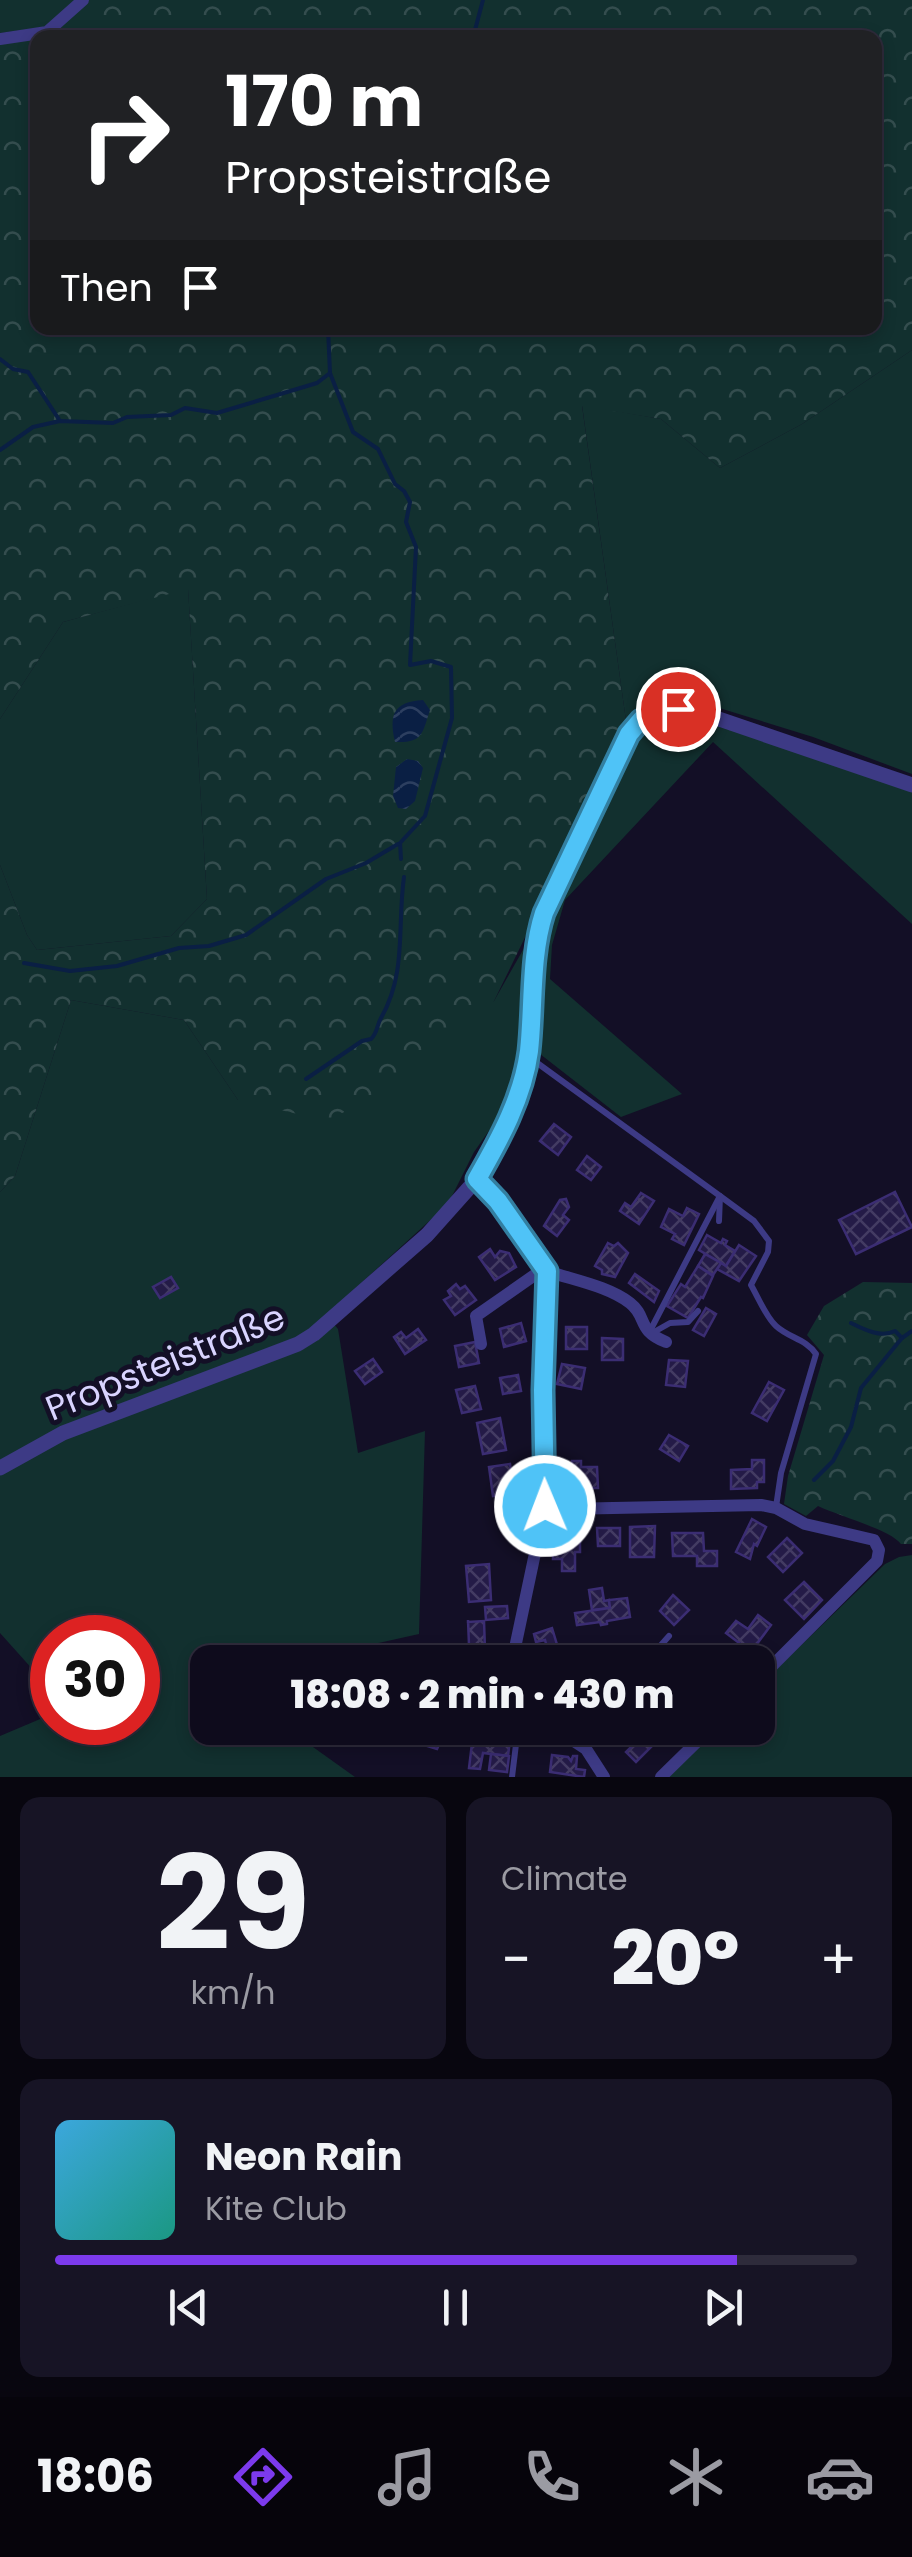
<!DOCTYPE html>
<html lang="en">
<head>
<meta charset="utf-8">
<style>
	:root { --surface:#0e0b1c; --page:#171425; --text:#f1f3f6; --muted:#9b9ba3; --line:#2e2b3b; --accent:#7c3aed }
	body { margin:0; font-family:Poppins,sans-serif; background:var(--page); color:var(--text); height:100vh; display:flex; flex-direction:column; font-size:38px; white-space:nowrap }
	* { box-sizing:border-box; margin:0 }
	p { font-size:32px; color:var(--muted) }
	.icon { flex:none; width:55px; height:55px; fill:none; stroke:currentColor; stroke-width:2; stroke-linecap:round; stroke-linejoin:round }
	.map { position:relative; height:1777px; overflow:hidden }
	.details { display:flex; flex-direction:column; gap:20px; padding:20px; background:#08060f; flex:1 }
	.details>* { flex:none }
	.hud { position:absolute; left:30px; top:30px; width:852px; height:305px; border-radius:20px; box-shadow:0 5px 15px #0003,0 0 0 2px var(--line); background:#202124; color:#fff; overflow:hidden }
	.speed { position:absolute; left:30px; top:1615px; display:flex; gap:20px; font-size:50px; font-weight:700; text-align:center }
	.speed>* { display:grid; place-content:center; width:130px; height:130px; border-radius:50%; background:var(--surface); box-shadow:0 5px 15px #0003,0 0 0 2px var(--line); line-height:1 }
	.speed .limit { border:15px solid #d22; background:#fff; color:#111 }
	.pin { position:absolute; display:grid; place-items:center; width:85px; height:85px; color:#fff; margin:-42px; border:5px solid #fff; border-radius:50%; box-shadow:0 2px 10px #0007 }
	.me { position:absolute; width:110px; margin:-55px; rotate:359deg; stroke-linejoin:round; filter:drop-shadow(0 0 8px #0008) }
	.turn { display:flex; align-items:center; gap:35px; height:210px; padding:0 30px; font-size:45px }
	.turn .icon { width:130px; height:130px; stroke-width:2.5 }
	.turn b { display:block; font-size:70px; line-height:85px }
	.then { display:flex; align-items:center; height:95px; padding:0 30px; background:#0003; gap:20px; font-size:38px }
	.big { font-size:75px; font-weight:800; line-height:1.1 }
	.details .tile { flex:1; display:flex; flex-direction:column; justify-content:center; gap:15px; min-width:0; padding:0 35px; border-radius:20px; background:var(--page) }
	.details .dial { align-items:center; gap:0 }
	.dial b { font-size:130px; line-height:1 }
	.song { display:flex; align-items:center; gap:30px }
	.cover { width:120px; height:120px; border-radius:15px; background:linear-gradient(135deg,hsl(200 70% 55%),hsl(170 70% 35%)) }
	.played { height:10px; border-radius:5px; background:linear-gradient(90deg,var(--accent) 85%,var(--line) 85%) }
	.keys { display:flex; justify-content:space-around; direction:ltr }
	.heat { display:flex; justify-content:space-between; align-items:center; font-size:55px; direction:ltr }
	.details .tiles { flex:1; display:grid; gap:20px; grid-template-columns:1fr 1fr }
	.tile:last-child { grid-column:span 2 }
	.trip { position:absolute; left:190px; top:1645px; width:585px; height:100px; border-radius:20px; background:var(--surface); box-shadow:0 5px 15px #0003,0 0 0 2px var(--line); font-weight:800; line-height:100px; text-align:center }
	.tabs { display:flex; height:160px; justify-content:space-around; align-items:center; background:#06040b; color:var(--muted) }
	.tabs .icon { width:70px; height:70px }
	.tabs .on { color:var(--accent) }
	.tabs b { font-size:45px; color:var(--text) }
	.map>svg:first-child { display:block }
</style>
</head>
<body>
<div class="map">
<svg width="912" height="1777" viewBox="0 0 912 1777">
	<defs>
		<pattern id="forest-crowns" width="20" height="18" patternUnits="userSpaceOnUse" patternTransform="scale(2.5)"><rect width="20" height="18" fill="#12302f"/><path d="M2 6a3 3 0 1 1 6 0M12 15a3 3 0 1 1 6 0" fill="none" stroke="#344d4e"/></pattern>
		<pattern id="water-waves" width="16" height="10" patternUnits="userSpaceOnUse" patternTransform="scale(2.5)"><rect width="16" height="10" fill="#0a1f44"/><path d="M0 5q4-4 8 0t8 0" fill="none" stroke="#2d3f60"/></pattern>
		<pattern id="building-cross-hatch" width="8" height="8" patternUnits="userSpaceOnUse" patternTransform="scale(2.5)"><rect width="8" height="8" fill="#241b47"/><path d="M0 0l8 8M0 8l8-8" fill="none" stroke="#433b63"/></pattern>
	</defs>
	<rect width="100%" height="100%" fill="#130f26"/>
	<g fill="#12302f">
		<path d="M0,0H75L45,27L0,33Z"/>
		<path d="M912,350V774L813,737L703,703L649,699L627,728L582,405L661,419L720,468L802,424Z"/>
		<path d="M188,588L207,899L171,936L37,950L27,935L0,865V719L63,622Z"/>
		<path d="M719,719L912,785V924L713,742L565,900L552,945L550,979L682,1094L621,1117L540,1054L546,942L554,913L605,794L636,734L655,721Z"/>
		<path d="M544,913L519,1068L503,1111L474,1152L448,1204L326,1315L338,1329L358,1453L425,1431L419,1634L293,1662H208V1728H307L313,1747L355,1777H0V1736L52,1714V1722H138V1638H52V1691L0,1633V1192L15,1176L71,1000L184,1020L238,1100L494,1001Z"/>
		<path d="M912,1555V1777H669L718,1728H758V1687L885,1564L899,1557Z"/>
	</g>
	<g fill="url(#forest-crowns)" fill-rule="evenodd">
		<path d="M75,0H912V350L802,424L720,468L661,419L582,406L627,728L494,1001L413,1076L327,1121L238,1100L184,1020L71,1000L15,1176L0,1192V865L27,935L37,950L171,936L207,899L188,589L63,622L0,719V33L45,27ZM38,38H875V328H38Z"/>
		<path d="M863,1282L912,1283V1544H901C891,1530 839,1516 818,1506L806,1516L784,1504L788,1476L824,1355L807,1335L824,1306Z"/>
	</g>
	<g fill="url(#water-waves)">
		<path d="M423,700L430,710C422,734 423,743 395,742C389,715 393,702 423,700Z"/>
		<path d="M407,759L418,761L423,768L415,801L406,809L398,808L393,796L396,767Z"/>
	</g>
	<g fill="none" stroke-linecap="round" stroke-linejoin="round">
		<g stroke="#0a1f44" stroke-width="4">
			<path d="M454,38L475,30L483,0"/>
			<path d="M328,328L330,373L353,432L378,449L395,484L404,491L410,502L406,522L416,547L410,665L431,661L451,667L452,718L425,816L400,843L401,859"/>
			<path d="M0,359L13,369L28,372L60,421"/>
			<path d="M0,450L33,427L60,421L113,423L127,417L171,415L185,408L217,413L317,383L330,373"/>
			<path d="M24,963L70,971L117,966L179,948L209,946L246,935L326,879L366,863L398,844"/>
			<path d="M306,1079L362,1041L371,1039C378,1032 376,1027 381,1018C407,973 397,926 404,877"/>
			<path d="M851,1323C865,1330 881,1338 895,1331L902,1338L912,1331"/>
			<path d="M814,1480L833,1461L851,1427L861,1388L902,1338"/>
		</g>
	</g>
	<g fill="url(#building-cross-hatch)" stroke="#3b2d73" stroke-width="2.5">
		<path d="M554,1124L571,1137L558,1155L540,1141Z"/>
		<path d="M587,1156L601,1167L591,1180L577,1170Z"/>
		<path d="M895,1192L912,1227L856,1254L839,1220Z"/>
		<path d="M641,1193L654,1201L639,1224L620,1211L625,1203L631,1207Z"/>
		<path d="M566,1199L569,1207L563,1215L569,1220L557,1236L544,1226L560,1200Z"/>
		<path d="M687,1208L699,1214L684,1245L672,1239L675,1234L661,1227L669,1209L683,1216Z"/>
		<path d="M707,1235L721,1243L723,1239L727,1241L725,1245L735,1251L726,1266L699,1250Z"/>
		<path d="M608,1243L614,1246L618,1243L628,1253L615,1277L602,1274V1270L595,1266Z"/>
		<path d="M739,1245L756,1256L739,1281L717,1269L721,1263L726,1266Z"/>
		<path d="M490,1249L495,1257L500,1251L509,1253L516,1267L495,1280L479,1257Z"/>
		<path d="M705,1254L721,1263L713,1275L698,1266Z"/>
		<path d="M698,1266L713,1276L703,1298L701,1297L688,1318L667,1306L681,1284L685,1287Z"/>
		<path d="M635,1274L659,1291L654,1302L629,1283Z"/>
		<path d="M171,1277L178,1288L160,1298L153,1287Z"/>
		<path d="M456,1284L460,1289L465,1286L476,1300L455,1315L444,1300L451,1296L448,1291Z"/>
		<path d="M706,1308L716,1314L704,1336L693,1330Z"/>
		<path d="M521,1323L526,1341L504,1347L500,1329Z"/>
		<rect x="566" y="1327" width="21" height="22"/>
		<path d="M418,1329L426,1340L405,1354L394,1337L401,1332L406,1338Z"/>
		<path d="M602,1338L623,1339V1360H602Z"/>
		<path d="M475,1342L479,1363L459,1367L455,1346Z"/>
		<path d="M373,1359L382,1372L365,1384L355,1371Z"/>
		<path d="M669,1360L688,1361L685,1387L666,1385Z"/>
		<path d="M562,1364L585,1368L581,1389L557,1384Z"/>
		<path d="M518,1375L521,1391L503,1394L500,1378Z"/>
		<path d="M769,1382L784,1390L767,1421L752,1413Z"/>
		<path d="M475,1386L481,1409L462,1413L456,1390Z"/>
		<path d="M500,1418L506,1450L483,1454L477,1423Z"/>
		<path d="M669,1435L688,1446L679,1461L660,1449Z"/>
		<path d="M752,1460H764V1482H757V1488L731,1489V1470L752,1469Z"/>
		<path d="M572,1461H581V1467H597L598,1488H572Z"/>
		<path d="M510,1464L514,1493L493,1496L489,1467Z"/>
		<path d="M752,1519L766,1527L757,1546L754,1544L750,1559L736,1552Z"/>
		<path d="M655,1526L654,1557H630V1527Z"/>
		<path d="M580,1527V1552H575V1571H562V1559H553L554,1529Z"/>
		<path d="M597,1528H620V1546H598Z"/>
		<path d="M672,1533H703L704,1551H717V1566H697V1556H673Z"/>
		<path d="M787,1538L802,1553L783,1572L768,1557Z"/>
		<path d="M489,1564L491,1600L469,1602L466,1566Z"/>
		<path d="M804,1582L822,1600L804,1619L785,1600Z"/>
		<path d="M602,1588L604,1601L609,1600L610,1608L592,1610L589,1590Z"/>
		<path d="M673,1595L689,1610L674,1625L660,1611Z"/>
		<path d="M627,1598L630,1617L607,1621V1624L601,1625L600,1622L577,1625L575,1613L610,1608L609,1600Z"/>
		<path d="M507,1606L508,1618L486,1620L485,1607Z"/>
		<path d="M758,1615L771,1625L751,1652L726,1633L736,1621L748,1629Z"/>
		<path d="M468,1620V1622L484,1621L485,1649L475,1650L476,1657L453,1658L452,1646L469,1645Z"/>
		<path d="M552,1628L558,1648L548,1651L545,1640L536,1642L534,1634Z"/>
		<path d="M420,1728H447L437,1749L417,1743Z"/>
		<path d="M473,1735L510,1740L508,1756L483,1753L480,1769L469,1768Z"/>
		<path d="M642,1736L652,1746L636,1762L626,1752Z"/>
		<path d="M491,1754L509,1756L507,1772L489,1770Z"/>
		<path d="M552,1755L568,1757L571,1761L573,1756H577L576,1769L585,1770L584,1777L550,1772Z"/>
	</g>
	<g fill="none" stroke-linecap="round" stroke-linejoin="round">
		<g stroke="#3d3a85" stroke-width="6">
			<path d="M529,1057L720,1196L719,1221"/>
			<path d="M651,1329L720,1196L754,1221L769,1241L768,1252L751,1285C758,1297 766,1317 776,1326C789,1338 806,1339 816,1354L781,1473L776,1507"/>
			<path d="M654,1332L670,1323L688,1322L698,1311"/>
			<path d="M646,1662L669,1636"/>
			<path d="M512,1777L518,1728"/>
		</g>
		<g stroke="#3d3a85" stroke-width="12">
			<path d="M0,39L47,32L83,0"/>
			<path d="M477,1179L498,1201L547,1271L543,1390L545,1506L512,1662"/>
			<path d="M547,1271C573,1280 608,1286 630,1303C648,1317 636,1330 666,1342"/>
			<path d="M481,1344L476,1316L546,1267"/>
			<path d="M545,1506L564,1509L761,1505L776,1508L805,1524L874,1540L879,1550L877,1561L758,1680"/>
			<path d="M554,1728L586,1749L604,1777"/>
			<path d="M661,1777L711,1728"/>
		</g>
		<path stroke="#3d3a85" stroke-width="15" d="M0,1468L63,1433L298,1344L314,1334L427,1235L477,1179L498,1142L517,1102L528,1056L538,939L544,913L605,780L629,734L641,721L678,709L719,719L912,785"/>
	</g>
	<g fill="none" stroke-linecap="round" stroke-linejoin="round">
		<defs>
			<path id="route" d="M545,1506L543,1390L547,1271L498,1201L477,1179C500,1139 523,1097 529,1051C534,1006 530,956 544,913L629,734L641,720L678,709"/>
		</defs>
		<use href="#route" stroke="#337fa1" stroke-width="25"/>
		<use href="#route" stroke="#4fc3f7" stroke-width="18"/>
	</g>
	<g text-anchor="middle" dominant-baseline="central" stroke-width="10" stroke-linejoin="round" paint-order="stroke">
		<g font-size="35" fill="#d9d4ff" stroke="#130f26">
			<text transform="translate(165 1362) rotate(-22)">Propsteistraße</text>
		</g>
	</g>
</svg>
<div class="speed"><div class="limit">30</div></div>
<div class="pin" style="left:678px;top:709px;background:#d93025"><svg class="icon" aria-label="arrive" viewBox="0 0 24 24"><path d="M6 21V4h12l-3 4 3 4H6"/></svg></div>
<svg class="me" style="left:545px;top:1506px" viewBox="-20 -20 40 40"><circle r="17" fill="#4fc3f7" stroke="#fff" stroke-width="3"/><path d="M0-11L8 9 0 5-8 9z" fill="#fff"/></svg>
<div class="trip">18:08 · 2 min · 430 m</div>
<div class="hud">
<div class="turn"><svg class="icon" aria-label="right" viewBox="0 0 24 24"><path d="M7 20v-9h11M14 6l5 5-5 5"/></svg><div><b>170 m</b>Propsteistraße</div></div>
<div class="then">Then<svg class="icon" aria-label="arrive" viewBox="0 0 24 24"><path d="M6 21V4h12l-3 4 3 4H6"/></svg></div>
</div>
</div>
<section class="details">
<div class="tiles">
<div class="tile dial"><b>29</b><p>km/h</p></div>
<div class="tile"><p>Climate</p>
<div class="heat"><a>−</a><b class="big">20°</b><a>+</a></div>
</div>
<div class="tile">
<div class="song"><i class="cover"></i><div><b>Neon Rain</b><p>Kite Club</p></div></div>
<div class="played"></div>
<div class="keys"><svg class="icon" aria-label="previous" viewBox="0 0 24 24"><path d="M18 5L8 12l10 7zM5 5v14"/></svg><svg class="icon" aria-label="pause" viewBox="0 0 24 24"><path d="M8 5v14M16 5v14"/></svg><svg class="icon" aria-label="next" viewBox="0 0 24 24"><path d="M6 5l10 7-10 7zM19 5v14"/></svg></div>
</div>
</div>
</section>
<nav class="tabs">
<b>18:06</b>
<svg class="icon on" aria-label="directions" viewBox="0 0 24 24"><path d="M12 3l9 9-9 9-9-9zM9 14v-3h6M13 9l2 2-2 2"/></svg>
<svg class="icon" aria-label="music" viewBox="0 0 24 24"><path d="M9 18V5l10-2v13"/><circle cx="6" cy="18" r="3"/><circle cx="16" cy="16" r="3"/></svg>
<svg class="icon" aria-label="phone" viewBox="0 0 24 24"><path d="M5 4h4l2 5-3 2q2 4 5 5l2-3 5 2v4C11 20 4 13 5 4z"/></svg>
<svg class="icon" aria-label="climate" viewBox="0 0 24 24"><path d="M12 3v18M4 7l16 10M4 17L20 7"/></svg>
<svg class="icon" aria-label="car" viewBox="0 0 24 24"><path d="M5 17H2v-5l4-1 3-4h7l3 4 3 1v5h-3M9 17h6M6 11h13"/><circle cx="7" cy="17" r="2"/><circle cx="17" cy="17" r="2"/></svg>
</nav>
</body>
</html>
